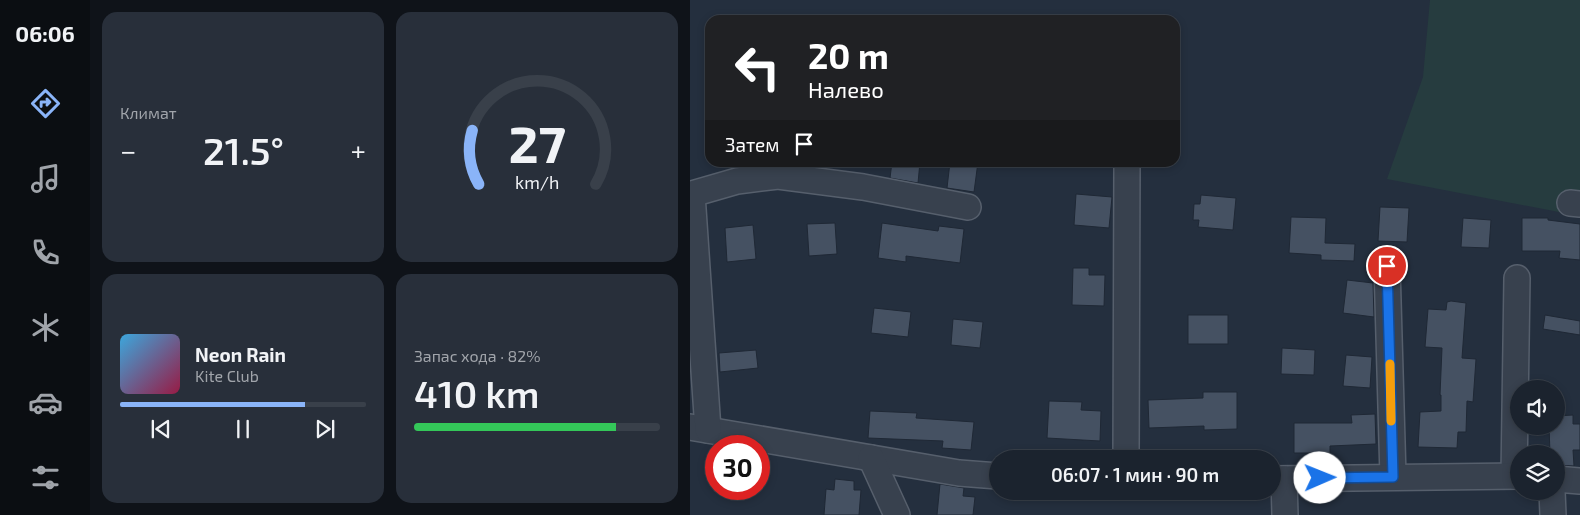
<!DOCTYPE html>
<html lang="ru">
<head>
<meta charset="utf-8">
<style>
	:root { --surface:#1b232e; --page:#282f3a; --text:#f1f3f6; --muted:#a0a4aa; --line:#39404a; --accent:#8ab4f8 }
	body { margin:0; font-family:"Exo 2",sans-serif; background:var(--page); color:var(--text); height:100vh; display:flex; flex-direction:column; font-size:19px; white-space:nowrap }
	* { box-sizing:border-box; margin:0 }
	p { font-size:16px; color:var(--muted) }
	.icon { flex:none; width:28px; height:28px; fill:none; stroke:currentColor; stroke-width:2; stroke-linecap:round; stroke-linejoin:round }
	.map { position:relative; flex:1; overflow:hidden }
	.side { display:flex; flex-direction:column; gap:12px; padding:12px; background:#0f1319; width:600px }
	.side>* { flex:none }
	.hud { position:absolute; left:15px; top:15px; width:475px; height:152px; border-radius:15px; box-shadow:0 2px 8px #0003,0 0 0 1px var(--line); background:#202124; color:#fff; overflow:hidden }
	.buttons { position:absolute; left:820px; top:380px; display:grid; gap:10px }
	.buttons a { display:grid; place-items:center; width:55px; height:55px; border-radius:50%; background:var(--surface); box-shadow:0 2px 8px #0003,0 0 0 1px var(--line); font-size:25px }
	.speed { position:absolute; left:15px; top:435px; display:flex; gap:10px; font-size:25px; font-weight:700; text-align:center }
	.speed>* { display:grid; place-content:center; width:65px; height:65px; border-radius:50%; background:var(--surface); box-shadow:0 2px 8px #0003,0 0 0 1px var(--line); line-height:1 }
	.speed .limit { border:8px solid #d22; background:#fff; color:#111 }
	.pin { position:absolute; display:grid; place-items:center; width:42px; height:42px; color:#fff; margin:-21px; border:2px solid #fff; border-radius:50%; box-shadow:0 1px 5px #0007 }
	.me { position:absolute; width:55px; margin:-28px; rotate:89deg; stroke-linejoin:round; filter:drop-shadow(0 0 4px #0008) }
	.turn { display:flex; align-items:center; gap:18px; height:105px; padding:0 20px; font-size:22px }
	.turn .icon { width:65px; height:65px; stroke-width:2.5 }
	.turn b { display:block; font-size:35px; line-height:42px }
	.then { display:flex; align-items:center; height:48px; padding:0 20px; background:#0003; gap:10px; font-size:19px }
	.big { font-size:38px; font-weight:600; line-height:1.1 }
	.side .widget { flex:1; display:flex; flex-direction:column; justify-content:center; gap:8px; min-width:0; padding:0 18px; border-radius:15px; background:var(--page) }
	.side .dial { align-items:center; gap:0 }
	.dial svg { height:130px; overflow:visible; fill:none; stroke:var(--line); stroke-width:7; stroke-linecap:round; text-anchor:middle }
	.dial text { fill:var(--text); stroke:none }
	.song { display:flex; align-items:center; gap:15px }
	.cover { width:60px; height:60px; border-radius:8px; background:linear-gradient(135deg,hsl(200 70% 55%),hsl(340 70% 35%)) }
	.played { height:5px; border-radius:2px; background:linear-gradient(90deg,var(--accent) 75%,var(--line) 75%) }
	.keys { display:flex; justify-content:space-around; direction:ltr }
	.heat { display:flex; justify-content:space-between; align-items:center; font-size:28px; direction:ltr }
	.charge { height:8px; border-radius:4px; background:linear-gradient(90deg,#34c759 82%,var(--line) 0) }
	.side .tiles { flex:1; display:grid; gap:12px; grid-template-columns:repeat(2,1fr) }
	.trip { position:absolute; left:299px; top:450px; width:292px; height:50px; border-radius:25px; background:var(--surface); box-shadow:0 2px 8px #0003,0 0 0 1px var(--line); font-weight:600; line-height:50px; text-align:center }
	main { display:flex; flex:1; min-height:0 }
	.menu { display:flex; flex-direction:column; width:90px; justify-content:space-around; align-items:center; background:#0b0e12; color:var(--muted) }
	.menu .icon { width:35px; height:35px }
	.menu .current { color:var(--accent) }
	.menu b { font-size:22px; color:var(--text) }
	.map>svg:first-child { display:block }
</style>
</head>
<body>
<main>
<nav class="menu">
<b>06:06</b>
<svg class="icon current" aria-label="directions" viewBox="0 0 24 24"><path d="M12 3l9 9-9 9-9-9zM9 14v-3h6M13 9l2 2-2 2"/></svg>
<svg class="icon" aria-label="music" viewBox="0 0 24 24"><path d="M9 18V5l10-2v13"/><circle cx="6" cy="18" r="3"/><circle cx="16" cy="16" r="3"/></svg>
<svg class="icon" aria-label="phone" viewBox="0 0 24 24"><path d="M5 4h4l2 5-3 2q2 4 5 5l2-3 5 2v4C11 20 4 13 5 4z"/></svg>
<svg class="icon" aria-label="climate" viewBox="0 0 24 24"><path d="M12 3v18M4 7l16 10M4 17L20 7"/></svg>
<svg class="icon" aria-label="car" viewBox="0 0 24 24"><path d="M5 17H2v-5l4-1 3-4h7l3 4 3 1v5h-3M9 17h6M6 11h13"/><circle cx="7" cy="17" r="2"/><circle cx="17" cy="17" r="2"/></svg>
<svg class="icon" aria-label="filters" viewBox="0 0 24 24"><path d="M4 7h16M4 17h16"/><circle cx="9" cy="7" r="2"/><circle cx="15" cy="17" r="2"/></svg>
</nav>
<section class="side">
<div class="tiles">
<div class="widget"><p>Климат</p>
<div class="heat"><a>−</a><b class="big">21.5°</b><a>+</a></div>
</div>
<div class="widget dial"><svg viewBox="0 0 100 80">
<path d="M14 69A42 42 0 1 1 86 69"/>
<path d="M14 69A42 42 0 0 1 10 36" stroke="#8ab4f8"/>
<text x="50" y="56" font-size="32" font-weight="700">27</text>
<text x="50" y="72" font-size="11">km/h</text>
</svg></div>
<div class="widget">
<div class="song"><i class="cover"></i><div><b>Neon Rain</b><p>Kite Club</p></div></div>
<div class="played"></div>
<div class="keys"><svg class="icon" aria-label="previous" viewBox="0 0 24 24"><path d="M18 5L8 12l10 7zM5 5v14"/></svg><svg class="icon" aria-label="pause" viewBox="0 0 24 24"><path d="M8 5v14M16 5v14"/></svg><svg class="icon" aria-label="next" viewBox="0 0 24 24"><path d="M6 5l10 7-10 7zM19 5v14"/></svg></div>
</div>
<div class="widget"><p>Запас хода · 82%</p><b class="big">410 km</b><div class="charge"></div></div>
</div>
</section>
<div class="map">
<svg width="890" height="515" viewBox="0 0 890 515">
	<rect width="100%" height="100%" fill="#242f3e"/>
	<path fill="#263c3f" d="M740,0H890V216L697,179L733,77Z"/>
	<g fill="#455162" stroke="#1f2835">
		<path d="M202,162H230L228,183L200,178Z"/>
		<path d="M260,162H288L284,192L257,188Z"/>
		<path d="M386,194L422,197L419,228L384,225Z"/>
		<path d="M511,195L546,198L543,230L508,227L509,220H503L504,204H510Z"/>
		<path d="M690,207L719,208L717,242L688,241Z"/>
		<path d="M601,217L636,218L635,243L665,244L664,261L631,260V255L599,253Z"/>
		<path d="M773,218L801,220L799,248L771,247Z"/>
		<path d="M832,218H858V220L890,224V260L869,258L870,251H832Z"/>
		<path d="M145,223L147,254L119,256L117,224Z"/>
		<path d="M192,223L248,231L249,226L274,229L270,263L216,256V262L188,258Z"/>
		<path d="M63,225L66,259L37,262L35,228Z"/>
		<path d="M383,268H399V275H415L414,306L382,305Z"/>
		<path d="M657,280L683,283L684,317L653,313Z"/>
		<path d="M761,301L776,303L772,358L786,359L783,402L777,401L776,432H768L767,448L728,447L730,412L751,411V395H750L752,348L735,347L738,309L756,310L757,302Z"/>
		<path d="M184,308L221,312L218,337L181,333Z"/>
		<rect x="498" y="315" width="40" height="29"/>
		<path d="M855,315L890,321V335L853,329Z"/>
		<path d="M263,319L293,322L290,348L261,345Z"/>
		<path d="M592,348L625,350L624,375L591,374Z"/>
		<path d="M66,350L68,368L30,372L29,353Z"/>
		<path d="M656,355L682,357L680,388L653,386Z"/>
		<path d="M513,392H547V429L514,430V426L459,428L458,400L513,398Z"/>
		<path d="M359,401L392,402L391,410L411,411L410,441L357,438Z"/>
		<path d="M180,411L227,413L226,418L284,422L281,450L252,448L253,441L178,438Z"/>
		<path d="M685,414L686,444L640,446V453H604V423H662L661,415Z"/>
		<path d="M883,415V424H890V450H883L884,466L866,465V454H860L859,426H866V416Z"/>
		<path d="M145,479L164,481V490H171L169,515H134L136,489L144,490Z"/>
		<path d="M250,484L274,488L273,496L285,497L283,515H247Z"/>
	</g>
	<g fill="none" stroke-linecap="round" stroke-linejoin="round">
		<defs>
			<g id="minor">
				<path d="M880,203L890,204"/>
				<path d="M697,266L703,477"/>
				<path d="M0,427L269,473L308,476"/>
				<path d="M18,430L2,194L47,181L88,176L173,187L278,207"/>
				<path d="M181,458L207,515"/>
				<path d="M436,459L437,162"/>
				<path d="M824,476L827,278"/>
				<path d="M582,479L829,476"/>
				<path d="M594,479L595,515"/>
				<path d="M866,479L890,481"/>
				<path d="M862,491L863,515"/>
			</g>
		</defs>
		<use href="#minor" stroke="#565f6c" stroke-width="28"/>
		<use href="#minor" stroke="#38414e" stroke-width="25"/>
	</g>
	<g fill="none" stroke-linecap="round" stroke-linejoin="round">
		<defs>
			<path id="route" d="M630,478L703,477L697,266"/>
		</defs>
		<use href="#route" stroke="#114b97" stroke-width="12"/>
		<use href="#route" stroke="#1a73e8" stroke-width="9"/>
		<path stroke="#f59e0b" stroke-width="9" d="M700,364L701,421"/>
	</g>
</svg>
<div class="buttons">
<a><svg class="icon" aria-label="sound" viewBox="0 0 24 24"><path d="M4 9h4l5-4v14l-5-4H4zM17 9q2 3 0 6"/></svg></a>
<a><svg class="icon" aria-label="layers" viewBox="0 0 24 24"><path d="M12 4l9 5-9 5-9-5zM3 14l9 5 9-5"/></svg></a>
</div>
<div class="speed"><div class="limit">30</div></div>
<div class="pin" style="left:697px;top:266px;background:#d93025"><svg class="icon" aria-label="arrive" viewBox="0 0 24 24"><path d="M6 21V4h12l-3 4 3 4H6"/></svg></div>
<svg class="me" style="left:630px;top:478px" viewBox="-20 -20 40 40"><circle r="19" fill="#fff"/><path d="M0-13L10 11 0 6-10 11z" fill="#1a73e8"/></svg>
<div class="trip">06:07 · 1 мин · 90 m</div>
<div class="hud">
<div class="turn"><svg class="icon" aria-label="left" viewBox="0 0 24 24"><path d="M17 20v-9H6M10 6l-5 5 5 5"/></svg><div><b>20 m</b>Налево</div></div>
<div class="then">Затем<svg class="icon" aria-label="arrive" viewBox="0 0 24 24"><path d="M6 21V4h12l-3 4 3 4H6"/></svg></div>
</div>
</div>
</main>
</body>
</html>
